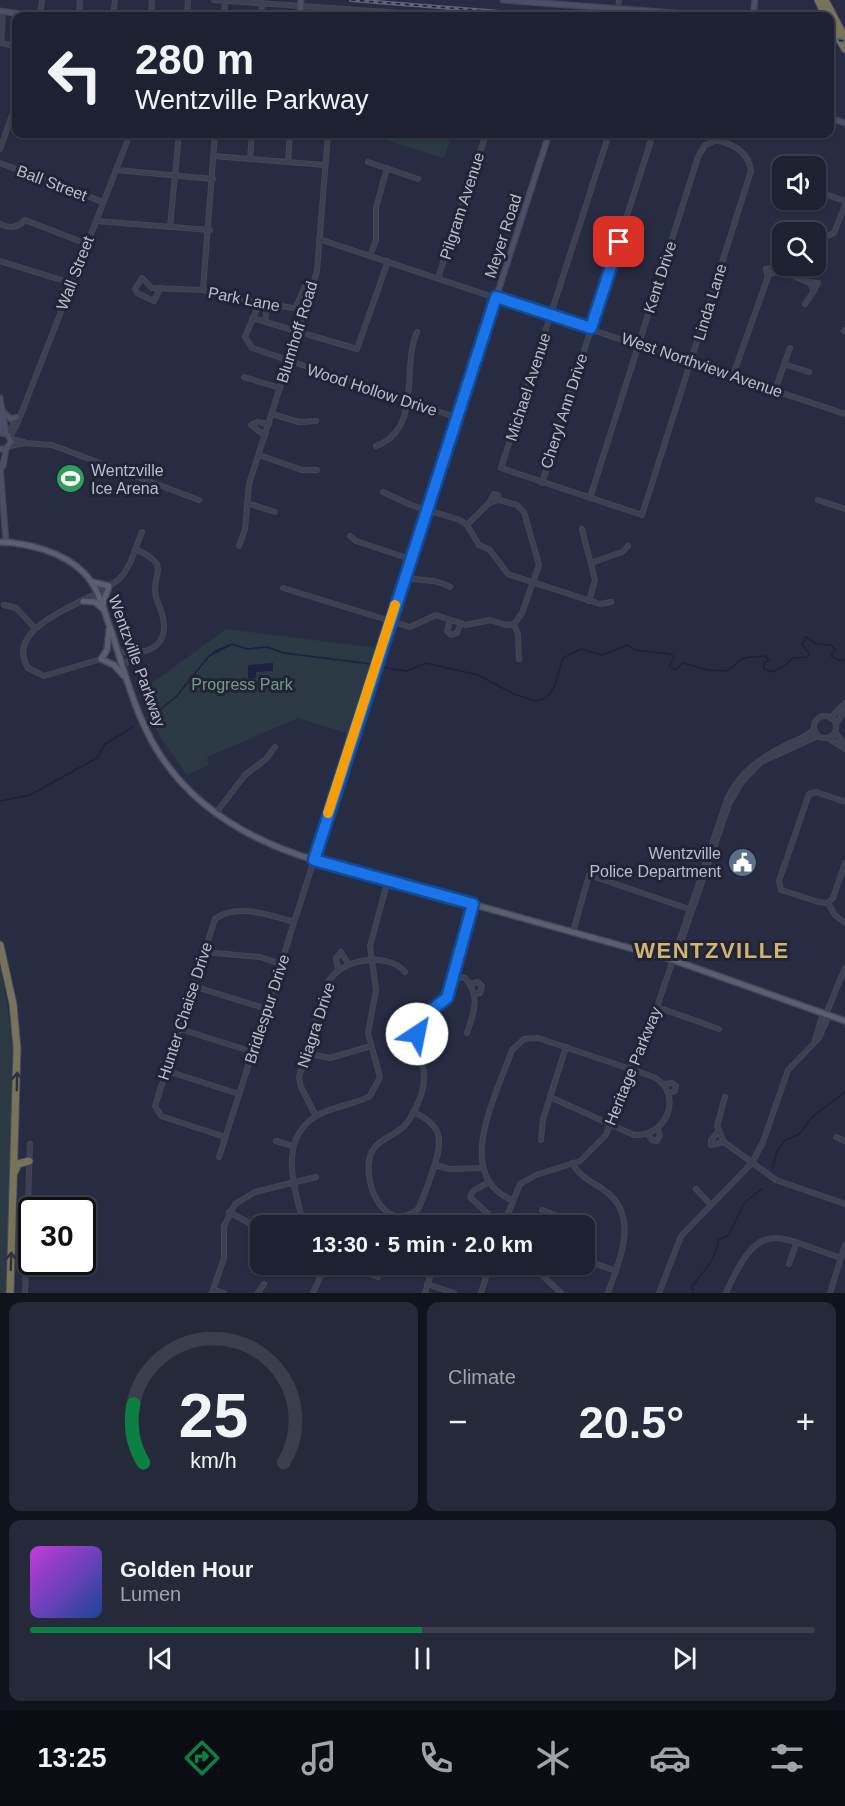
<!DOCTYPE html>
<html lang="en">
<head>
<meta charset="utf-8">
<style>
	:root { --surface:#1e2132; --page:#26293a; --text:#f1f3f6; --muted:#a1a3ac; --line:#3c3e4d; --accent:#0b8043 }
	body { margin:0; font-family:Helvetica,sans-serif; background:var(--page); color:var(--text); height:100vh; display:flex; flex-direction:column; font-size:22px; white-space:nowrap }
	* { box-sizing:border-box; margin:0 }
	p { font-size:20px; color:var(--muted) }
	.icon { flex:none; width:33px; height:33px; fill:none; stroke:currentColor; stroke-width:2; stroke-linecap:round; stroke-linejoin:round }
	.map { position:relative; height:1293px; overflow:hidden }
	.details { display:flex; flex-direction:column; gap:9px; padding:9px; background:#10121c; flex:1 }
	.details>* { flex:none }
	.guide { position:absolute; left:12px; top:12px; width:822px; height:126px; border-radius:12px; box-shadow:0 2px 4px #0004,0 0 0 2px var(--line); background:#1e2132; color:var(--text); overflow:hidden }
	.buttons { position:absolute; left:772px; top:156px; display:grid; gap:12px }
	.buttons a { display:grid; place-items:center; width:54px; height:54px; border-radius:12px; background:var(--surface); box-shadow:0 2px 4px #0004,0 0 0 2px var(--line); font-size:30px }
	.speed { position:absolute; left:18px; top:1197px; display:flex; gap:12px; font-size:30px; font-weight:700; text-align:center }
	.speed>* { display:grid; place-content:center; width:78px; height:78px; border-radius:50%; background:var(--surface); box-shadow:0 2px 4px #0004,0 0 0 2px var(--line); line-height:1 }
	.speed .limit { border:3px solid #111; border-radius:9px; background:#fff; color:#111 }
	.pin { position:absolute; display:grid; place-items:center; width:51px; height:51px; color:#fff; margin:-26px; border-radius:12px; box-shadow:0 3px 9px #0006 }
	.me { position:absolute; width:66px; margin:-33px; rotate:34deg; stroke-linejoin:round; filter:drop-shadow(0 0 4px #0008) }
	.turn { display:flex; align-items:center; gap:21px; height:126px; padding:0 24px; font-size:27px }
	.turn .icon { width:78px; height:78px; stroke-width:2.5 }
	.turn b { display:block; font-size:42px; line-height:51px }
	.big { font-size:45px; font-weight:700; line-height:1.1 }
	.details .card { flex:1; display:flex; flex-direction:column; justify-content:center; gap:9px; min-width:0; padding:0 21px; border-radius:12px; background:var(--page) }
	.details .dial { align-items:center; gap:0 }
	.dial svg { height:156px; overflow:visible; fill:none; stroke:var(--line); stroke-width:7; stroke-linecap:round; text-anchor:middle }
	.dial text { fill:var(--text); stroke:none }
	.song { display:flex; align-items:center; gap:18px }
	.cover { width:72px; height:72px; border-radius:9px; background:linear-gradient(135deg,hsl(290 70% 55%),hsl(220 70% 35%)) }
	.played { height:6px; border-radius:3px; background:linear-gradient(90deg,var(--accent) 50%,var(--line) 50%) }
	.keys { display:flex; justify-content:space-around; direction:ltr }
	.heat { display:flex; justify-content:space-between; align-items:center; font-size:33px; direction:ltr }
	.details .tiles { flex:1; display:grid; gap:9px; grid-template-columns:1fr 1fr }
	.card:last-child { grid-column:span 2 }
	.trip { position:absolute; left:250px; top:1215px; width:345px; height:60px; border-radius:12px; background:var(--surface); box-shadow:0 2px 4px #0004,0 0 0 2px var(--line); font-weight:700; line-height:60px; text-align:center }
	.dock { display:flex; height:96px; justify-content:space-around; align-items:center; background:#0c0d14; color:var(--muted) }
	.dock .icon { width:42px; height:42px }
	.dock .on { color:var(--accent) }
	.dock b { font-size:27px; color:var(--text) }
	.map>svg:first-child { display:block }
</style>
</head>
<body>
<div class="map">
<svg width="845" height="1293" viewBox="0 0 845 1293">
	<rect width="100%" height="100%" fill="#282c42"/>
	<g fill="#2a3943">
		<path d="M365,134H452L444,158Z"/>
		<path d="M226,629L378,648L349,734L298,718L207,757L209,765L187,775L160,737L140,692Z"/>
		<path d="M0,963L13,1042L8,1293H0Z"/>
	</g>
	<path fill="#1b2140" d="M273,663V671L256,672V678H248V665Z"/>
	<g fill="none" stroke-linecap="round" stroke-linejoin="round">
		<g stroke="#1b2140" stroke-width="1.5">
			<path d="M213,652L230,645"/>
			<path d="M380,667L407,671L426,663L478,675L514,694L535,701L546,698L554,688L563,658L581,649L602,655L628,645L634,650L671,654L674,657L669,666L675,670L683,663L708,670L727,671L743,658L764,656L769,659L764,664V669L772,672L786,665L792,658L808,657L809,653L802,645L806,637L817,644L831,645L835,649L831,656L840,661L845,659"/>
			<path d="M153,715L176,697L209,656L232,644L247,649L267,647L284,653L371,664"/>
			<path d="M0,801L30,795L97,758L105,744L133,727"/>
			<path d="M772,1170L777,1151L784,1141L799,1134L813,1116L845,1092"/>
			<path d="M693,1293L692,1286C703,1272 717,1259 718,1240L729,1235L744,1203L762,1189"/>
		</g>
		<defs>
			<g id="street">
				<path d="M214,0L445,16"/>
				<path d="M618,10L619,0"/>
				<path d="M40,16L42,0"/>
				<path d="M79,16L80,0"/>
				<path d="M113,16L115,0"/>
				<path d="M151,16L152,0"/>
				<path d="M187,16L188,0"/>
				<path d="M224,16L225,1"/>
				<path d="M261,16L262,3"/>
				<path d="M0,43L16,46"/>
				<path d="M1,43L3,11"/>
				<path d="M346,134H359"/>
				<path d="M609,134L501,468L642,515L751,171C749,153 733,144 717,140"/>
				<path d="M717,140L718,134"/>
				<path d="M0,149L16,104"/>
				<path d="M214,156L325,165"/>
				<path d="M250,159L252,134"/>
				<path d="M288,162L290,134"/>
				<path d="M368,162L418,179"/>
				<path d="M0,163L103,202"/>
				<path d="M116,170L213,179"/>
				<path d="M816,191L845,201"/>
				<path d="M96,221L210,230"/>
				<path d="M0,224C10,229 18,228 25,220L87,244"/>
				<path d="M788,226L807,232"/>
				<path d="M170,227L179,134"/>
				<path d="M816,236L825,237L834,233L845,205"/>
				<path d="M319,239L845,414"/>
				<path d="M370,256L376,240V208L387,168"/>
				<path d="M0,261L71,283"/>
				<path d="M768,277L766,269L771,268L774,271"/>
				<path d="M438,278L486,134"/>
				<path d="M810,282L818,283L814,290"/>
				<path d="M160,288L154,301L137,293L135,289L142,278L152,288L203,290L222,296L293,308L296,307L306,284H313"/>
				<path d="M203,290L215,134"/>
				<path d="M260,302L245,337L252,348L455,417"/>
				<path d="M252,318L357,349L388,261"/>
				<path d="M265,321L267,304"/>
				<path d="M844,331L845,330"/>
				<path d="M784,364L809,372"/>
				<path d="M733,375L769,274L781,271L810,283L814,291L805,304"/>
				<path d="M244,377L280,388"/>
				<path d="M775,390L790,348"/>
				<path d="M272,414L299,422L316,421"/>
				<path d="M7,434L17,418"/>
				<path d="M265,436L251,425L258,422L269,424"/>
				<path d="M10,437L18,422L130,134"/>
				<path d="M11,439L24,442"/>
				<path d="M10,446L25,443L52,445L199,500"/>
				<path d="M376,446C423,429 401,367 417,332"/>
				<path d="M259,455L302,470H317"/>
				<path d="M542,483L653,134"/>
				<path d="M383,492L411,505L460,520L467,525L479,545L490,550L508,574L600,604L611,602"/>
				<path d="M590,498L698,157L705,145L717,140"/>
				<path d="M818,500L845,509"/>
				<path d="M247,503L275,512"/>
				<path d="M489,503L494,494L498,495L499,500"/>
				<path d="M582,529L595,580L589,601"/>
				<path d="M350,536L356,541L410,559"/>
				<path d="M239,546L245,529L249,484L317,271L328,134"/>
				<path d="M591,563L622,552L628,546"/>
				<path d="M405,577C422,582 435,578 450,587"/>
				<path d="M283,588L410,627L436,615L466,625L490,620L506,625L514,624L522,613L539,565L524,512L517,505L499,500L489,503L467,525"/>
				<path d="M4,605L16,608L34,627"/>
				<path d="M450,620L447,631L451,635L457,633L461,623"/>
				<path d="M514,624L518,634L519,659"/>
				<path d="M118,651C136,656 163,652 164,628C165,617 159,607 156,597C150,573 174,566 135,549"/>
				<path d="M101,659L44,676L28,668C0,623 98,601 120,578C131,567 136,546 142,532"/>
				<path d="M123,667L133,655"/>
				<circle cx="825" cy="727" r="11"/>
				<path d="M830,718L845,703"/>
				<path d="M836,724L845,710"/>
				<path d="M835,732L845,745"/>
				<path d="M828,738L845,749"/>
				<path d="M216,813L245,775L266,759L275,747"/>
				<path d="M828,903L819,902L781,890L779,881L809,794L816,792L845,802"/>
				<path d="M828,903L833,898L845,863"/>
				<path d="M828,903L835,915L845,923"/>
				<path d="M573,932L589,875L689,909"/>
				<path d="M681,942L729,804L741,783L761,762L818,736"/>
				<path d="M204,952L260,957L281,964"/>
				<path d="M338,969L336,958L341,952L349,965"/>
				<path d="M454,976L465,978C481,996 474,1012 467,1033"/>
				<path d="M470,984L478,982L482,986L480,993L475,994"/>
				<path d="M193,986L267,1009"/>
				<path d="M657,1007L719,1029"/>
				<path d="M826,1014L845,968"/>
				<path d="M180,1029L253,1052"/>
				<path d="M815,1040L823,1013"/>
				<path d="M305,1053L330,1058L371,1046"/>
				<path d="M167,1071L239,1094"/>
				<path d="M664,1084L672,1083L676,1086L675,1091L669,1093"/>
				<path d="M725,1097L717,1126L724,1142L776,1180L845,1204"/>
				<path d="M413,1112C446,1126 442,1144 432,1173C428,1185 424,1197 418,1209C386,1234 365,1189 369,1161C372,1140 390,1139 403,1127C411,1120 417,1106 421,1095C431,1067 413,1050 417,1029C421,1011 440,1011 447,997C453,984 454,970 457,957C461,939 468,922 473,904"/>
				<path d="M316,1116L301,1087L299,1077L328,982C341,959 387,951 405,972"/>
				<path d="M718,1132L711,1140V1145L724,1142"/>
				<path d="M648,1135L652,1140L657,1141L660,1135L658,1129"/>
				<path d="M225,1137L161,1116L155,1106L215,919C236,903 271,915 294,922"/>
				<path d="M836,1137L845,1141"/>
				<path d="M541,1140L543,1119L566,1047"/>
				<path d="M276,1141L293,1146"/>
				<path d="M219,1157L314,860"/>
				<path d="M572,1163C580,1177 591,1181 604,1190C641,1216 619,1260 608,1293"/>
				<path d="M435,1165L449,1169L482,1168"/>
				<path d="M696,1189L710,1204"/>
				<path d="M512,1200C452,1175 497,1094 512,1050L524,1039L538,1038L654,1077C684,1094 667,1137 634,1135L550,1097"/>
				<path d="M542,1210L555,1215L568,1226"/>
				<path d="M229,1212L251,1224"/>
				<path d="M489,1215L470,1197L473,1191L489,1182"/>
				<path d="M304,1226C295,1189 276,1139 318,1115C334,1106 354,1105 370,1096L380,1077L368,1033L376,990L370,946L388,880"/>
				<path d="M503,1226L520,1184L536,1175L580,1161L606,1135L640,1041L657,1007L728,797C742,771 760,758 786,745C796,740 807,737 814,729"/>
				<path d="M585,1251L594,1263L616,1271"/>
				<path d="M335,1264L378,1277"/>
				<path d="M530,1264L561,1293"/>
				<path d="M789,1264L796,1244"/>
				<path d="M427,1284L454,1293"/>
				<path d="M213,1290L224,1293"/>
				<path d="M25,1293L30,1144"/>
				<path d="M212,1293L224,1258V1226L235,1204L255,1192L316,1177"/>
				<path d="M258,1293L264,1284"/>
				<path d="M313,1293L326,1264"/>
				<path d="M425,1293L434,1264"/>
				<path d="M481,1293L490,1264"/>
				<path d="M659,1293L681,1236L752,1163L763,1142L788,1070L819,1038L829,1015"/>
				<path d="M726,1293C760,1216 774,1236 841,1258"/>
				<path d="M830,1293L845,1245"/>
			</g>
			<g id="secondary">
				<path d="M503,0L715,16"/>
				<path d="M0,11L35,16"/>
				<path d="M300,16L301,0"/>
				<path d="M753,16L755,0"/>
				<path d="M830,118L845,123"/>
				<path d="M0,398L6,433"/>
				<path d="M4,413L11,419L17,417"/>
				<path d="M0,433L8,435L11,442L6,449H0"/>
				<path d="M0,433L1,410"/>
				<path d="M0,464L6,542"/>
				<path d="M3,466L6,449"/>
				<path d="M314,860L549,134"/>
			</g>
			<g id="primary">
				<path d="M0,542C28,543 64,552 84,573C99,588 104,611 111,630C124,670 135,714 157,750C192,807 251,841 314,860L673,960L845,1021"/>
				<path d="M92,582L109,586L103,604"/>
				<path d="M83,601L95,602L103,609"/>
				<path d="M109,630L107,650L101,659L114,665L124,676"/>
			</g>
			<g id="highway">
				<path d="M818,0L826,16"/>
				<path d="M825,0L845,38"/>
				<path d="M830,24L845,49"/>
				<path d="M0,945L13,1004L17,1048L10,1293"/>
				<path d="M15,1171L18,1164L29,1161"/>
			</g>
		</defs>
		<use href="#street" stroke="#434658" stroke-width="6"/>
		<use href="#secondary" stroke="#434658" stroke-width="7"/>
		<use href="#primary" stroke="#434658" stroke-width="8"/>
		<use href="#highway" stroke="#444759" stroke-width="9"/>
		<use href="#street" stroke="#3c4051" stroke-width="4"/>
		<use href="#secondary" stroke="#4b4e64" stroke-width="4.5"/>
		<use href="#primary" stroke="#5b5e71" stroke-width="5"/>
		<use href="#highway" stroke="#77735a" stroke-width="7"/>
		<defs>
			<g id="rail">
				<path d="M351,0L551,16"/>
				<path d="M830,39L845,41"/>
			</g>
		</defs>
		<use href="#rail" stroke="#5f6378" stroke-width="4"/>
		<use href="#rail" stroke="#212437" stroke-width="1.5" stroke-dasharray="4.5" stroke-linecap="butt"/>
	</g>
	<defs><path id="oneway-shaft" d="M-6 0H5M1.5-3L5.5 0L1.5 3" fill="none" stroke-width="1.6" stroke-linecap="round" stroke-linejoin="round" transform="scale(1.5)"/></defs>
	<g stroke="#2e303c">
		<use href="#oneway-shaft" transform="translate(17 1081) rotate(-89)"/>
		<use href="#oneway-shaft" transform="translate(11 1261) rotate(-88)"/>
	</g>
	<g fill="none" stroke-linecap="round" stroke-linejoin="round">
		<defs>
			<path id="route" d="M417,1034L424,1016L447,998L473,904L314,860L496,297L591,328L619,242"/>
		</defs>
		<use href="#route" stroke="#114b97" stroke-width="15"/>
		<use href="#route" stroke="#1a73e8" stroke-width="10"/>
		<path stroke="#f59e0b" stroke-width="10" d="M328,813L395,605"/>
	</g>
	<defs>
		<symbol id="stadium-disc" viewBox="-11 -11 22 22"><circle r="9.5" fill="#2e9e5b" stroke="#212437"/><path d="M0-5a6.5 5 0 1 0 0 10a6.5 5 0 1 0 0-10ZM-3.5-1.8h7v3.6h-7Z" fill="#fff"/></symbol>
		<symbol id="civic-disc" viewBox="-11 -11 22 22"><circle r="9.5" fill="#5c6f8a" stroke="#212437"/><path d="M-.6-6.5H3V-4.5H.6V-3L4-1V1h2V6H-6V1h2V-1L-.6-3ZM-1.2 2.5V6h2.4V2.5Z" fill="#fff"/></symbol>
	</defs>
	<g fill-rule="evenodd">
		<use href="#stadium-disc" x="54" y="462" width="33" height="33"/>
		<use href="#civic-disc" x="726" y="846" width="33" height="33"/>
	</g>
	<g text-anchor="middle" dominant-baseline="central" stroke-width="6" stroke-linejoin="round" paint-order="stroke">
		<g font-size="16" fill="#b9bccb" stroke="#212437">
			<text transform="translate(52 183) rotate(21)">Ball Street</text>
			<text transform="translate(462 206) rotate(-72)">Pilgram Avenue</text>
			<text transform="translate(503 236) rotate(-72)">Meyer Road</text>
			<text transform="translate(75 273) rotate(-69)">Wall Street</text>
			<text transform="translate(660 277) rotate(-72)">Kent Drive</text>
			<text transform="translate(244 299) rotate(11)">Park Lane</text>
			<text transform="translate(710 302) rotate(-73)">Linda Lane</text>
			<text transform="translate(297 332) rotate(-73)">Blumhoff Road</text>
			<text transform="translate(702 365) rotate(19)">West Northview Avenue</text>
			<text transform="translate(528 387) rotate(-72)">Michael Avenue</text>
			<text transform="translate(372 390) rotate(18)">Wood Hollow Drive</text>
			<text transform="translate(564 411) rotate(-72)">Cheryl Ann Drive</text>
			<text transform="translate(137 661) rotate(70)">Wentzville Parkway</text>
			<text transform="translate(267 1009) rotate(-72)">Bridlespur Drive</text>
			<text transform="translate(185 1011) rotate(-72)">Hunter Chaise Drive</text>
			<text transform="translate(316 1025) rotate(-72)">Niagra Drive</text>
			<text transform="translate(633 1066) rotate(-68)">Heritage Parkway</text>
		</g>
		<g font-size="16" fill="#b9bccb" stroke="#212437" text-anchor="start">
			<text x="91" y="470">Wentzville<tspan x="91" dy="18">Ice Arena</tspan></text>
			<text x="721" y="853" text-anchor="end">Wentzville<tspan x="721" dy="18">Police Department</tspan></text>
		</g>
		<g font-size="16" fill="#729b86" stroke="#212437">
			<text x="242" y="684">Progress Park</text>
		</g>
		<g font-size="22" font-weight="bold" letter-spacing="1.5" fill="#d1b36e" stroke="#212437">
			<text x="712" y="950">WENTZVILLE</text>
		</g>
	</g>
</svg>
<div class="buttons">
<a><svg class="icon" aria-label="sound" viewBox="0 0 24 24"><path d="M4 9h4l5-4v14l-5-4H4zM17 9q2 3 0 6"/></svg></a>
<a><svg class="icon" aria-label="search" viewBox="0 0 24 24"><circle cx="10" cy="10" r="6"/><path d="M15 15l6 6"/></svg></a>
</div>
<div class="speed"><div class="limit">30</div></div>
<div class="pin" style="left:619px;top:242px;background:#d93025"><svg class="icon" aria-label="arrive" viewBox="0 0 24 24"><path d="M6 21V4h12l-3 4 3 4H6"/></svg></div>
<svg class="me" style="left:417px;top:1034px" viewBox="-20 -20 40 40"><circle r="19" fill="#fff"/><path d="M0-13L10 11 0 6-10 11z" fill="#1a73e8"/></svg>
<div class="trip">13:30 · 5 min · 2.0 km</div>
<div class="guide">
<div class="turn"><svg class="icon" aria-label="left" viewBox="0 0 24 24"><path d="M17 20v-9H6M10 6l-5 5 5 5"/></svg><div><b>280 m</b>Wentzville Parkway</div></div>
</div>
</div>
<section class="details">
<div class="tiles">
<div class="card dial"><svg viewBox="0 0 100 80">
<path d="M14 69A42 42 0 1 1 86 69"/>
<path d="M14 69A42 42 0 0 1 9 39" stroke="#0b8043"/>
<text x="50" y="56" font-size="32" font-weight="700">25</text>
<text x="50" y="72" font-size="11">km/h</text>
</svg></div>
<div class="card"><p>Climate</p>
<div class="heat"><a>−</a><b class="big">20.5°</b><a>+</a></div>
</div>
<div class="card">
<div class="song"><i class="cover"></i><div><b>Golden Hour</b><p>Lumen</p></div></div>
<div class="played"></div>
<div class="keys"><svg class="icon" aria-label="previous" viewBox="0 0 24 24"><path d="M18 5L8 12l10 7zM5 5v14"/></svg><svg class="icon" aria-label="pause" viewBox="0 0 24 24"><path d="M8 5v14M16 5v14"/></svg><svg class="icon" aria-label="next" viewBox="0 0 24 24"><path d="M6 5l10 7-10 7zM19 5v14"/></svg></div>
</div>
</div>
</section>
<nav class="dock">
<b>13:25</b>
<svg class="icon on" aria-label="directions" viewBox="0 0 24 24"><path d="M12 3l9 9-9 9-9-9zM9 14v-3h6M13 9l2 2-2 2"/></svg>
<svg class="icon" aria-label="music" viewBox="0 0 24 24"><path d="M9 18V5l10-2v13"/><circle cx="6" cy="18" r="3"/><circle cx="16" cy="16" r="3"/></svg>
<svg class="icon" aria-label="phone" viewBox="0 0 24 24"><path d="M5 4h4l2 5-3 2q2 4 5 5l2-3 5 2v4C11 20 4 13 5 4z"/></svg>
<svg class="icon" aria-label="climate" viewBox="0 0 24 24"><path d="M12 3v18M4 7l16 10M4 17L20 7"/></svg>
<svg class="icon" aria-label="car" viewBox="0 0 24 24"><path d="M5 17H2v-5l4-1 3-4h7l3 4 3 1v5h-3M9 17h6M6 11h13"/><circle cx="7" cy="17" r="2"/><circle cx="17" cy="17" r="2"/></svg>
<svg class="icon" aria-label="filters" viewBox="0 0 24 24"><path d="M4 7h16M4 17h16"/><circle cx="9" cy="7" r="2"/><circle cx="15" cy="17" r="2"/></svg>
</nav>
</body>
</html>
